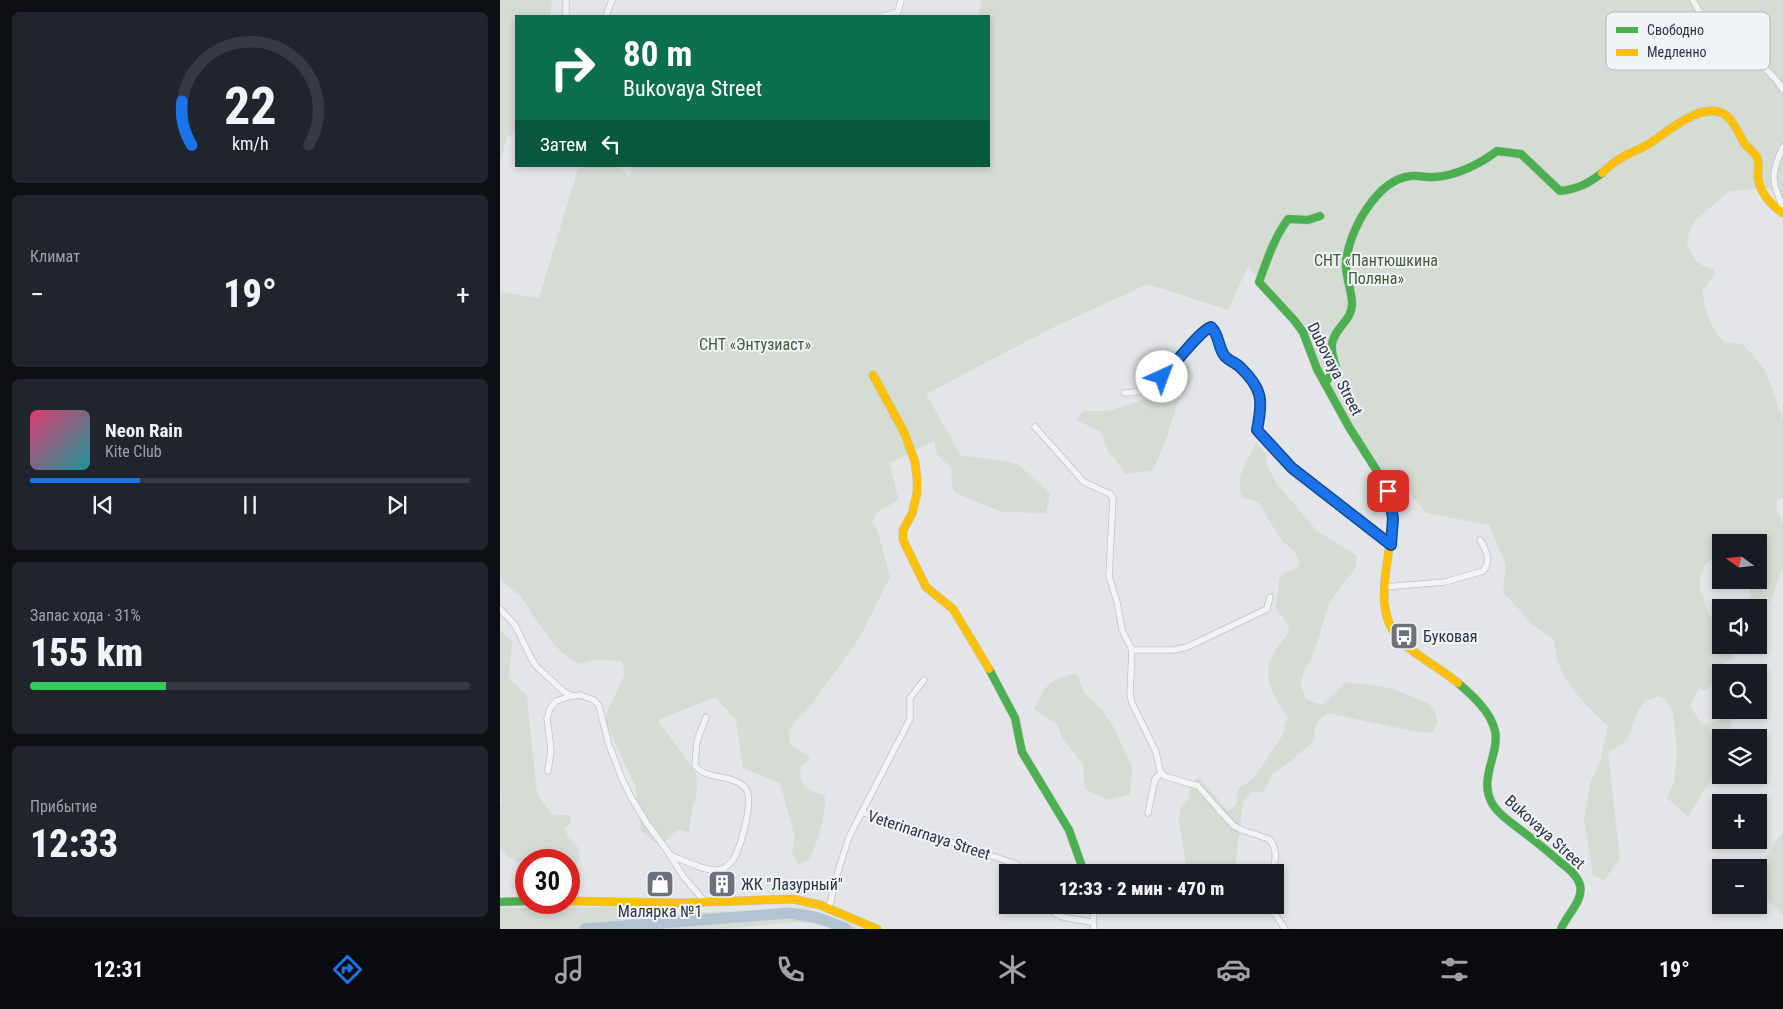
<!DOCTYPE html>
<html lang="ru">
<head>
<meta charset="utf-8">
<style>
	:root { --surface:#171b24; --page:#20242c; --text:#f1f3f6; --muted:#9ea1a6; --line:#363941; --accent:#1a73e8 }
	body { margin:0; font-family:"Roboto Condensed",sans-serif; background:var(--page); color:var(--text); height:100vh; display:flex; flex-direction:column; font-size:19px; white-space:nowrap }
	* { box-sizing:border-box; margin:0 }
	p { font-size:16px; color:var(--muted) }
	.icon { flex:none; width:28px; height:28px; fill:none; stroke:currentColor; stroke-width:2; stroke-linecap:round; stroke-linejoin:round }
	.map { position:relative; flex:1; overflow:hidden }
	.details { display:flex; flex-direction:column; gap:12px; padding:12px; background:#0d0f14; width:500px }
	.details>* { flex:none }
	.banner { position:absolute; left:15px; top:15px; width:475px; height:152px; border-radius:0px; box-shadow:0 2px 8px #0003; background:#0b6e4f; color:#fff; overflow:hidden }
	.needle { width:32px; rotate:285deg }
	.controls { position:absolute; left:1212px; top:534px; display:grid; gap:10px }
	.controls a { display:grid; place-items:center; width:55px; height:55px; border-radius:0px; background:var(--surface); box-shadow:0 2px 8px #0003; font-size:25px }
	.speed { position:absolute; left:15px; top:849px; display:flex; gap:10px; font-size:25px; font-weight:700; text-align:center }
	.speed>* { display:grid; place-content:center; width:65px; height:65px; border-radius:50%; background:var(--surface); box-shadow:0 2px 8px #0003; line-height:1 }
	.speed .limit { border:8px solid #d22; background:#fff; color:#111 }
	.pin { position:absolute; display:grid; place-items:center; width:42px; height:42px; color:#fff; margin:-21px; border-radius:10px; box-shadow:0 2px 8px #0006 }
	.me { position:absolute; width:55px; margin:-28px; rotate:43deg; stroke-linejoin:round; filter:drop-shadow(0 0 4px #0008) }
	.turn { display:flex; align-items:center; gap:18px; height:105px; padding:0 25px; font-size:22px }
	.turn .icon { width:65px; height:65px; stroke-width:2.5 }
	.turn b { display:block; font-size:35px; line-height:42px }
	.then { display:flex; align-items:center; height:48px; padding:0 25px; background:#0003; gap:10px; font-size:19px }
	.big { font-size:38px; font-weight:800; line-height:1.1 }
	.details .tile { flex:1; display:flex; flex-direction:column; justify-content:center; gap:8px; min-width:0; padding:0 18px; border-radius:8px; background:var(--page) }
	.details .dial { align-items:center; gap:0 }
	.dial svg { height:130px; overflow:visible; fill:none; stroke:var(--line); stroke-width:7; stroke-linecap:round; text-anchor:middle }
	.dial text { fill:var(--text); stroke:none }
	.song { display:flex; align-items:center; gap:15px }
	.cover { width:60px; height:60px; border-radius:8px; background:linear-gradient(135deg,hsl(340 70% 55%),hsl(180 70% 35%)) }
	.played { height:5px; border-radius:2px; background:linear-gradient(90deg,var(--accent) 25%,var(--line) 25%) }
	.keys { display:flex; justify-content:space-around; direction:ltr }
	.heat { display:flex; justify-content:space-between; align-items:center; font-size:28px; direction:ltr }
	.charge { height:8px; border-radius:4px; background:linear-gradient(90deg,#34c759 31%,var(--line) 0) }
	.trip { position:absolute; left:499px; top:864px; width:285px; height:50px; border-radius:0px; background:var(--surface); box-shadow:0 2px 8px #0003; font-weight:800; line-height:50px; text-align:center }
	.dock { display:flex; height:80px; justify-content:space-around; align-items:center; background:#090b0e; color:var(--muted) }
	.dock .icon { width:35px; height:35px }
	.dock .on { color:var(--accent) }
	.dock b { font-size:22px; color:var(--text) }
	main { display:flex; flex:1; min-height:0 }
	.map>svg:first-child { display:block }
</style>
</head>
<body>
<main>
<section class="details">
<div class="tile dial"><svg viewBox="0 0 100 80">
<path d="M14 69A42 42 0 1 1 86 69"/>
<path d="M14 69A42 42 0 0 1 8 42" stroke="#1a73e8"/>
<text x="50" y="56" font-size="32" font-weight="700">22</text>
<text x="50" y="72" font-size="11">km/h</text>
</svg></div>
<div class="tile"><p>Климат</p>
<div class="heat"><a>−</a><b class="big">19°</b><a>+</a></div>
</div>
<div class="tile">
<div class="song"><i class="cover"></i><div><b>Neon Rain</b><p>Kite Club</p></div></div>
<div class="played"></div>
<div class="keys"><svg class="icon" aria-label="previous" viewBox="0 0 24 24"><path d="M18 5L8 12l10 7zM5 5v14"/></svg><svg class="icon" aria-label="pause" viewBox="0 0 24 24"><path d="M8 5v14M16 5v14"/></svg><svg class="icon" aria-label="next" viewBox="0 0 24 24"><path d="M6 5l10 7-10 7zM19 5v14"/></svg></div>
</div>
<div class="tile"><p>Запас хода · 31%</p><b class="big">155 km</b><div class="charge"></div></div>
<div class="tile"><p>Прибытие</p><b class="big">12:33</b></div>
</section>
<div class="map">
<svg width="1283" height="929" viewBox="0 0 1283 929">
	<rect width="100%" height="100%" fill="#e3e5e8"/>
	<g fill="#d4dcd4">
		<path d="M0,0H52L50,16H16V132L7,137L0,162Z"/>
		<path d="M482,0H1283V196L1268,188L1229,191L1195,221L1189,232L1187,245L1195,260L1203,266L1214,269L1215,274L1202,291C1206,311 1210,328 1225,343L1243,344L1265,370L1283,419V497L1277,501L1276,509L1283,523V566L1271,601L1260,613L1259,608L1249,607L1250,587L1246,580H1259V542H1221V558H1213L1204,566L1200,579V588L1208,612L1221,630V645H1229C1231,648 1233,653 1233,657C1232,661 1227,661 1224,664C1215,671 1215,683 1206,691L1199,688L1190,706L1202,725L1233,716L1227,737L1221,738V758L1219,766L1188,817L1167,798L1174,783L1177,752L1173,713L1166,700L1159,696L1145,701L1138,711L1127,740L1108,753L1120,859L1104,880L1093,876L1084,819L1091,781L1101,759L1108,726C1091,710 1067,687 1059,665C1056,657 1055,647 1053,639L1033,625L1003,592L1006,565L989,525L926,513L904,486L890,496L817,371L809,340L748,266L728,310L648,284L554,327L426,394L461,456L504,461L519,465L550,494L546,513L502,512L456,493L452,486L451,467L437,455L434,441L389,463L399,500L377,512L372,523L378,532L390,577L360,637L312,704L298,717L289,732L290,743L310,758L300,769C302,790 306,788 324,795C329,807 316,844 311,858L299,865L292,855L295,838L280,783L243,768L236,720L215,697L158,720L196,773L197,785L196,798L192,809L189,832L178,829L166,841L156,843L141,831L135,785L104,719L125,674L122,661L96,660L78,664L61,652L46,634L20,596L0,579V292L39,298L79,166H120L130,179L132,166H489V16H478Z"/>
		<path d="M687,363L694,376L676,406L666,440L653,470L626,474L608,451L601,432L576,420L584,411H609L654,396Z"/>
		<path d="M756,442L767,456L765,460L776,483L817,531L857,556L855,569L830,601L812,658L804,671L800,684L806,699L822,705L846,682L891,688L927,703L935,712L938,723L932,733L917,732L828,713C816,720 814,727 815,740L792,760L772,774L768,785L762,792H752L743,802L735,867L731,872H687L679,819L681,807L689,799C689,792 691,782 698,778L702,781L728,811L736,804L739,787L748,783L758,772L781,738L788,717C777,701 762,680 771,659C775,649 783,640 789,632C790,622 782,617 776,610L779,579L784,573L797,568L800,562L794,551L782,541L758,502L742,497C734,477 748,460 756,442Z"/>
		<path d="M0,631L12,641L9,678L27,696L37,794L50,812L54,815H66L70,817L71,822L65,828L68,837L77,846L80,858L69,877V860H26V866L8,857L0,848V807L2,802L0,793Z"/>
		<path d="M576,673L584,692L602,710L613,726L632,768L630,794L608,800L585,789L583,764L562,738L558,725L534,709C546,683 549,681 576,673Z"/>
		<path d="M1283,832V916L1259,891V869Z"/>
		<path d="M130,907L177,909L178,913L236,911L259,916L287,912L296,908L304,907L338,919L359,929H337L315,924L297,922L215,929H0V908Z"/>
	</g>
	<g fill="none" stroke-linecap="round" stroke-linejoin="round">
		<path stroke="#b2c4d3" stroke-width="11" d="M85,929L290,913L319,918L347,929"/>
		<defs>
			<g id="street">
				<path d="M1193,0C1197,7 1200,14 1205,21C1227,48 1266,59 1283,90"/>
				<path d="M66,16V0"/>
				<path d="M106,16L112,0"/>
				<path d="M384,16L398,12L401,0"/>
				<path d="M1283,147C1271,172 1271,182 1283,207"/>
				<path d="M624,393C634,393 641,392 650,387C666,379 694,342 708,328L711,327L714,330L723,354L740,366L759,390L761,401L757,430L793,468L891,545"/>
				<path d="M535,427L584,482L610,494L613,498L609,576L617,602L622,630L632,650L630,694L632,703L656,752L660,770L664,776L698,786L720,811L734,826L742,830L769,839C778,848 776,861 772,872"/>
				<path d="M884,587L945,582L983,571C992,561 986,549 980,540"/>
				<path d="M0,609L15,625L31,658L36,666L63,691L72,696"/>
				<path d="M632,650H674L687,647L767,609L770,597"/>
				<path d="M48,771L51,750L47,718L50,709L56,701L68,697L80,695L94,700L99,706L109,745L123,781L131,797L146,822L166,849L183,876L205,902"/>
				<path d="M361,812L516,864L523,872"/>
				<path d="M648,813L655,779L661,773"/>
				<path d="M170,855C181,859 206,872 218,870C223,870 230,864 233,860C241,847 254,801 246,789C234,773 205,781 195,765L197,741L206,717"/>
				<path d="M546,905C559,922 575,917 593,923L594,929"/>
				<path d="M769,905L785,929"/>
				<path d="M329,908L338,871L349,837L410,719V698L424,680"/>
				<path d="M593,923L594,905"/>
			</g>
			<g id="fast">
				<path d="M820,216L808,220L788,219C774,238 767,260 759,282L794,320L803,332L817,369L849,427L884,482L891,503L892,524"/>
				<path d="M826,382L836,367C834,360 831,352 832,344C834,328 852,321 852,304C852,290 845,277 846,263C848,232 877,179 911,176C919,175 926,178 934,177C956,176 980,164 997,151L1021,154L1060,191C1077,189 1088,184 1102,173"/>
				<path d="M489,669L515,718L522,752L569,830L584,872"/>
				<path d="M958,683C972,695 991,712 995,731C1000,755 977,779 993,805C1000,816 1012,823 1022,831C1035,841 1048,851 1060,862C1068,868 1077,875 1080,885C1084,900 1066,916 1061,929"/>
				<path d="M0,902L26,901"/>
			</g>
			<g id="slow">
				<path d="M1102,173C1108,167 1115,161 1123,157C1132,151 1142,149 1150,143C1169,131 1206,97 1228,117C1235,124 1239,134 1244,143C1248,148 1254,152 1257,157C1260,164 1258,170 1258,176C1259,192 1271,205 1283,213"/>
				<path d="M373,375L404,432L415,462L417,478V493L412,514L403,530V540L426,587L453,609L489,669"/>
				<path d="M892,524C890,564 869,614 905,645C922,659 941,669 958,683"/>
				<path d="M69,901L180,903L293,899L320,905L377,929"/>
			</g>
		</defs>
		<use href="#street" stroke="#c1c3c6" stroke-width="7"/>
		<use href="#fast" stroke="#c1c3c6" stroke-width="9"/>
		<use href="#slow" stroke="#c1c3c6" stroke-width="9"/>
		<use href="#street" stroke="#f2f3f5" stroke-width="5.5"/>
		<use href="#fast" stroke="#4caf50" stroke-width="8"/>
		<use href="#slow" stroke="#ffc107" stroke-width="8"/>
	</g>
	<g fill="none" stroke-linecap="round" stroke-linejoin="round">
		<defs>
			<path id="route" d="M662,377C673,367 700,330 711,327C719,334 718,347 724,355C728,361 735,362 740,367C763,389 763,400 757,430L792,468L891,545L893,518L888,491"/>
		</defs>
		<use href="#route" stroke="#114b97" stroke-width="12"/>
		<use href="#route" stroke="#1a73e8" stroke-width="9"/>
	</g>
	<defs>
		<symbol id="bus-square" viewBox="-11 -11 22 22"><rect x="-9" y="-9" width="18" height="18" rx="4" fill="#6b727c" stroke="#f1f4f7"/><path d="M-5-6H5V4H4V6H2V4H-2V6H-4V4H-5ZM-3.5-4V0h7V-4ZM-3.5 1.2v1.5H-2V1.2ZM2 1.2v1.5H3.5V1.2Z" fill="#fff"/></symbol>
		<symbol id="shop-square" viewBox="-11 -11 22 22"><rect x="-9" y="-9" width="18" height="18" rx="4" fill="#6b727c" stroke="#f1f4f7"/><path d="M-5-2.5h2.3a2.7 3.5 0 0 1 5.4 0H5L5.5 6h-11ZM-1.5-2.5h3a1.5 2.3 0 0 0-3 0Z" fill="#fff"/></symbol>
		<symbol id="building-square" viewBox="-11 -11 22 22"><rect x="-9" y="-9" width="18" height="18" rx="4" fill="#6b727c" stroke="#f1f4f7"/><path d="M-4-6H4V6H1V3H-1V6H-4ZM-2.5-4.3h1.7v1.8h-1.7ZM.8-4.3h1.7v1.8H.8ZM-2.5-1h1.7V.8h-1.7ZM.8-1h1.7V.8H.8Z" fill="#fff"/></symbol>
	</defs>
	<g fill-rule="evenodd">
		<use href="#bus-square" x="888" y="620" width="32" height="32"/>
		<use href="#shop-square" x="144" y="868" width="32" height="32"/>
		<use href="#building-square" x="206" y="868" width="32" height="32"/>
	</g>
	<g text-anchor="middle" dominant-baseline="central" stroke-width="4" stroke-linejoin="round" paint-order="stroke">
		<g font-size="16" fill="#415d37" stroke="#f1f4f7">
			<text x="876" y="260">СНТ «Пантюшкина<tspan x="876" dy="18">Поляна»</tspan></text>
			<text x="255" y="344">СНТ «Энтузиаст»</text>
		</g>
		<g font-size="16" fill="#2a3442" stroke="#f1f4f7">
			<text transform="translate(835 369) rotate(63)">Dubovaya Street</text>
			<text transform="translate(1045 832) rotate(42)">Bukovaya Street</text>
			<text transform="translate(429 835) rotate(18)">Veterinarnaya Street</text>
		</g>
		<g font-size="16" fill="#2a3442" stroke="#f1f4f7" text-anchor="start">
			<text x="923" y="636">Буковая</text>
			<text x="241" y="884">ЖК "Лазурный"</text>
			<text x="160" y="911" text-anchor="middle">Малярка №1</text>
		</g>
	</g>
	<rect x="1106" y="12" width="164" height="58" rx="8" fill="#f1f4f7" stroke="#b5bac1" stroke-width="1"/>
	<rect x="1116" y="27" width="22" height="6" fill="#4caf50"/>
	<rect x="1116" y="49" width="22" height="7" fill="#ffc107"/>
	<g font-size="14" fill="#2a3442">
		<text x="1147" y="35">Свободно</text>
		<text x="1147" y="57">Медленно</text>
	</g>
</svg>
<div class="controls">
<a><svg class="needle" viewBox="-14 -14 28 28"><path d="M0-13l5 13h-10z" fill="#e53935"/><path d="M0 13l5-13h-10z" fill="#9ea1a6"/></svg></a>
<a><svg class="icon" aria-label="sound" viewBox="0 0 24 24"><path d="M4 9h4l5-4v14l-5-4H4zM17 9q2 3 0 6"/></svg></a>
<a><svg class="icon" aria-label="search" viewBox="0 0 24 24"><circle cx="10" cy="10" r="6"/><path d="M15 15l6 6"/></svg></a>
<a><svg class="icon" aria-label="layers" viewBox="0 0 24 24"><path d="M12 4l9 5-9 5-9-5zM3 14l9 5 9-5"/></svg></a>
<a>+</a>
<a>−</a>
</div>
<div class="speed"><div class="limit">30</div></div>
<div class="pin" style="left:888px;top:491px;background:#d93025"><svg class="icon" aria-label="arrive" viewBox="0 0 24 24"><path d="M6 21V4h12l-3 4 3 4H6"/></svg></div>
<svg class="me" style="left:662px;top:377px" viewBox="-20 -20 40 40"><circle r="19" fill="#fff"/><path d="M0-13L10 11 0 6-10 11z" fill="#1a73e8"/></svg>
<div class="trip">12:33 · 2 мин · 470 m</div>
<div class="banner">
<div class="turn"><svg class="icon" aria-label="right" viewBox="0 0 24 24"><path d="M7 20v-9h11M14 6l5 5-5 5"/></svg><div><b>80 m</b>Bukovaya Street</div></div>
<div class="then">Затем<svg class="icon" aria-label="left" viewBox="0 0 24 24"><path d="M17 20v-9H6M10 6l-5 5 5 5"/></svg></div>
</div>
</div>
</main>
<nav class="dock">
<b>12:31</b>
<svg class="icon on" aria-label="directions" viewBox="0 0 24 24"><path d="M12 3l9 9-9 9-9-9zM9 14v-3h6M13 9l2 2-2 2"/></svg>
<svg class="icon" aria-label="music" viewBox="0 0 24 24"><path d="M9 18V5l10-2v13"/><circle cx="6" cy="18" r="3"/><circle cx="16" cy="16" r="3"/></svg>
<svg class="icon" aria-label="phone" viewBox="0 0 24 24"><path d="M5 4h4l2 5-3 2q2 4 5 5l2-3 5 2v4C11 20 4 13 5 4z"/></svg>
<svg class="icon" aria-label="climate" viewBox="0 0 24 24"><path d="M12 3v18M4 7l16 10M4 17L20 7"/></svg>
<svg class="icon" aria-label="car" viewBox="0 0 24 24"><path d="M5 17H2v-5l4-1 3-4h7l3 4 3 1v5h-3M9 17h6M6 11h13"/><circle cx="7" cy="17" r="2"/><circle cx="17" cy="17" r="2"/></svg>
<svg class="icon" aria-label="filters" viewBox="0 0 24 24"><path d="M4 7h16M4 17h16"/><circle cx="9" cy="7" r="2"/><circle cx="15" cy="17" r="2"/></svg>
<b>19°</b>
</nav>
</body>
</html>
